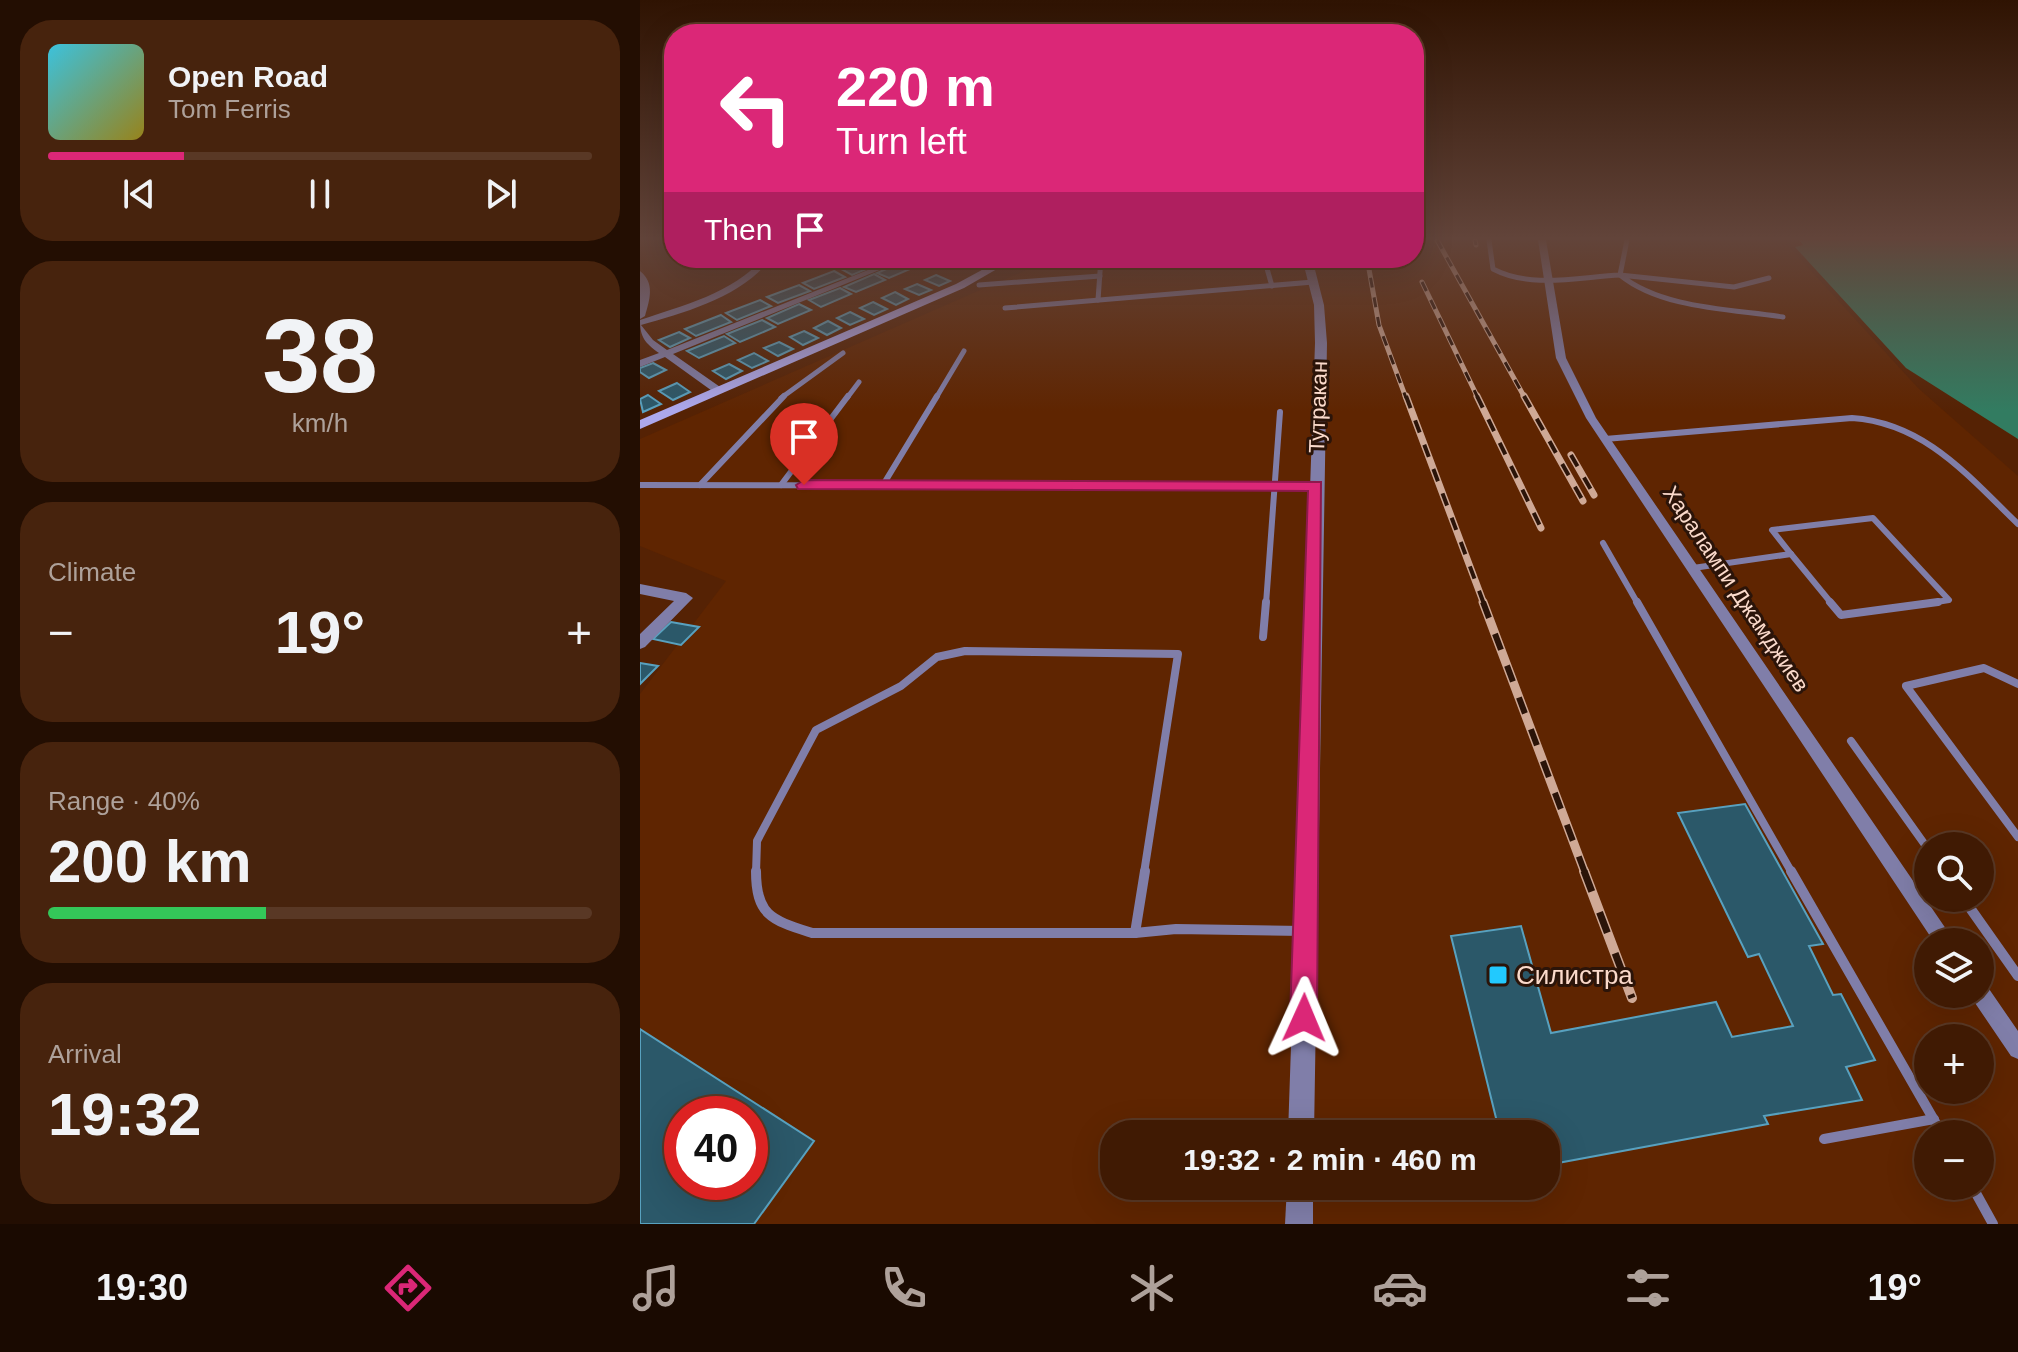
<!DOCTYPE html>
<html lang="en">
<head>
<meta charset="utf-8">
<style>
	:root { --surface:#401a03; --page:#47230d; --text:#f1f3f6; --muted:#aea19a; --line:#593825; --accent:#db2777 }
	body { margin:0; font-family:Helvetica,sans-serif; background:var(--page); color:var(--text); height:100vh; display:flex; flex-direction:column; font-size:30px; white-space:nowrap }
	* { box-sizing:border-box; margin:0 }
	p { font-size:26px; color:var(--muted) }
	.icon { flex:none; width:44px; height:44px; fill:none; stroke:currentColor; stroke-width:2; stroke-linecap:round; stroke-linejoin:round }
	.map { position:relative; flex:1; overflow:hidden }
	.drawer { display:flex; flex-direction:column; gap:20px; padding:20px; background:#230e02; width:640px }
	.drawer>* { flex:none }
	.top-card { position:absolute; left:24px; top:24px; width:760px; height:244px; border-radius:32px; box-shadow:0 8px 32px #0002,0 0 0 2px var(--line); background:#db2777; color:#fff; overflow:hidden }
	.buttons { position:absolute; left:1274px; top:832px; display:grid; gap:16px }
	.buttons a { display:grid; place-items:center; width:80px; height:80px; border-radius:50%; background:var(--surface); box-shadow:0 8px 32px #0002,0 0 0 2px var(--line); font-size:40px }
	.speed { position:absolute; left:24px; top:1096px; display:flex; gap:16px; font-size:40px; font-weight:700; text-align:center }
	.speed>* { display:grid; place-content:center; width:104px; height:104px; border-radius:50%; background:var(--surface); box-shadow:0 8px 32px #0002,0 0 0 2px var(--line); line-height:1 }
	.speed .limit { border:12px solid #d22; background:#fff; color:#111 }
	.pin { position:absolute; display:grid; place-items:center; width:68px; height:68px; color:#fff; margin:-82px -34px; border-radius:50% 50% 50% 0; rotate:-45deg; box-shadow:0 0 8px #0007 }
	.pin .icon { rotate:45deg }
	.me { position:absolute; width:88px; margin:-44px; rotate:1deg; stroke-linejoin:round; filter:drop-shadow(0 0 6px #0008) }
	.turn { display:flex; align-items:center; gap:28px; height:168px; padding:0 40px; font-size:36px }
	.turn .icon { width:104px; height:104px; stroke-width:2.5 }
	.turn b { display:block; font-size:56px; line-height:68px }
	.then { display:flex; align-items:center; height:76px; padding:0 40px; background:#0003; gap:16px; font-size:30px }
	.big { font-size:60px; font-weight:700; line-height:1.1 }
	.drawer .card { flex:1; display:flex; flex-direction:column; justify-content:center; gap:12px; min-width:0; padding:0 28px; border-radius:32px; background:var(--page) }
	.drawer .dial { align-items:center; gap:0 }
	.dial b { font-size:104px; line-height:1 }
	.song { display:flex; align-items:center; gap:24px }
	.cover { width:96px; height:96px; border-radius:12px; background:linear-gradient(135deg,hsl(190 70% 55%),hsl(50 70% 35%)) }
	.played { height:8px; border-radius:4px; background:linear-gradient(90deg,var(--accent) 25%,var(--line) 25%) }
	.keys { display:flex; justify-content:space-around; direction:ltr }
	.heat { display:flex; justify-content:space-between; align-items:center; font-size:44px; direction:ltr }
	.charge { height:12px; border-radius:6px; background:linear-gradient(90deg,#34c759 40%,var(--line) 0) }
	.trip { position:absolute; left:460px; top:1120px; width:460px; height:80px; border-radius:32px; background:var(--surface); box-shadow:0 8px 32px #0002,0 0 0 2px var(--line); font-weight:700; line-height:80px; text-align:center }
	.menu { display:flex; height:128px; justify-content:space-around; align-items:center; background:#1a0a01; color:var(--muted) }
	.menu .icon { width:56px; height:56px }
	.menu .active { color:var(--accent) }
	.menu b { font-size:36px; color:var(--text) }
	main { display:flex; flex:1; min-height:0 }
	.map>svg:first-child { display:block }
</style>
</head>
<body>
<main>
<section class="drawer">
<div class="card">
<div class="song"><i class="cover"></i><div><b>Open Road</b><p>Tom Ferris</p></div></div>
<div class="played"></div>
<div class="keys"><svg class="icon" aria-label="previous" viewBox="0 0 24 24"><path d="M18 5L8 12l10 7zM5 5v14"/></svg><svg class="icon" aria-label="pause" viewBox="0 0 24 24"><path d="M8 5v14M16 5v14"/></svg><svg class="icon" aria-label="next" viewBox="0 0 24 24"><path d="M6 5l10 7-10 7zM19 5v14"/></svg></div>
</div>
<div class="card dial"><b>38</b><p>km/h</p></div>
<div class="card"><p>Climate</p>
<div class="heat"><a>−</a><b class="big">19°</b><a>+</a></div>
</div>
<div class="card"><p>Range · 40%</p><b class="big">200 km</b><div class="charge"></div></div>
<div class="card"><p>Arrival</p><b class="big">19:32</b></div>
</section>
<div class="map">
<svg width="1378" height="1224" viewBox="0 0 1378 1224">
	<rect width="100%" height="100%" fill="#552204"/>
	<path fill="#5f2501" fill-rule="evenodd" d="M774,240H1143L1278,388L1378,476V1224H0V694L86,581L0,546V439L393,267L371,258H774ZM1288,846H1340V898H1288ZM1288,942H1340V994H1288ZM1288,1038H1340V1090H1288ZM42,1114H110V1182H42ZM474,1134H906V1186H474ZM1288,1134H1340V1186H1288Z"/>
	<path fill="#327c61" d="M1159,240H1378V439L1266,368L1155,247L1163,245Z"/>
	<g fill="#2b5869" stroke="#58a1bf" stroke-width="2" fill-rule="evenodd">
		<path d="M229,258L241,263L212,275L201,269Z"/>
		<path d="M265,261L277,266L249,278L237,273Z"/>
		<path d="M194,271L205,277L174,289L163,283Z"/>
		<path d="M234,274L245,280L216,292L204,287Z"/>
		<path d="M296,275L310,281L299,286L285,280Z"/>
		<path d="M277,284L291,290L279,295L265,289Z"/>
		<path d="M159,285L170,291L138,303L127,297Z"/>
		<path d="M200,288L211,294L181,307L169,300Z"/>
		<path d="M255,292L268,299L256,305L242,298Z"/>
		<path d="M120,300L131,306L97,320L86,313Z"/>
		<path d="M233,302L247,309L234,315L220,308Z"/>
		<path d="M159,304L171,310L138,324L127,318Z"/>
		<path d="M210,312L224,319L210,325L197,318Z"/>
		<path d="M81,315L91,322L56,336L45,329Z"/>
		<path d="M122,320L135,327L100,342L87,334Z"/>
		<path d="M188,321L201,328L187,335L174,328Z"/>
		<path d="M164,331L178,338L163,345L150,337Z"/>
		<path d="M39,332L50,338L30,347L19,340Z"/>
		<path d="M84,336L95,343L59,358L47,351Z"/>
		<path d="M139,342L153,349L138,356L124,348Z"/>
		<path d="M114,353L128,361L112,368L98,360Z"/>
		<path d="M13,363L26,370L9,378L0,372V368Z"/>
		<path d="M89,364L102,371L86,379L73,371Z"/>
		<path d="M37,383L50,392L33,400L19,391Z"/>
		<path d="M8,395L21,404L3,412L0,399Z"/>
		<path d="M31,622L59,627L41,645L13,639Z"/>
		<path d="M0,663L18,666L0,684Z"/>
		<path d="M1105,804L1183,944L1169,946L1193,995L1201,994L1235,1060L1206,1067L1222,1100L1124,1116L1128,1124L907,1165L906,1134H898L895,1123L859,1130L811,936L881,926L911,1033L1076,1002L1092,1037L1153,1026L1119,954L1108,957L1038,813Z"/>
		<path d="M0,1029L174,1141L114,1224H0ZM42,1114H110V1182H42Z"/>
	</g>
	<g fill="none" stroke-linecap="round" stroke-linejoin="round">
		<g stroke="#807ea9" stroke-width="5">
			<path d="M849,240L853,269C891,289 939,277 980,275L987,240"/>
			<path d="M624,258L632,286"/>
			<path d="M1129,278L1094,287L980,275C1022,309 1091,309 1143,317"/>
			<path d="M339,285L460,276"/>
			<path d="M458,300L461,258"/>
			<path d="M365,308L673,282"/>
			<path d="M141,398L203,353"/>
			<path d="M207,398L219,382"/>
			<path d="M296,398L324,351"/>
		</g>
		<g stroke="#807ea9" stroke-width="6">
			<path d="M965,439L1212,418C1285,423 1328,476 1378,524"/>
			<path d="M0,485L676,486"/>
			<path d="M60,485L144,396"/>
			<path d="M141,485L208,396"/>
			<path d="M243,485L297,396"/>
			<path d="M963,543L998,604"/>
			<path d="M1151,554L1192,604"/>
			<path d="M1151,554L1132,530L1233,518L1309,600L1284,604"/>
			<path d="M1053,568L1151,554"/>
			<path d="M626,604L640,412"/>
		</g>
		<g stroke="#807ea9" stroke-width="8">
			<path d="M997,602L1152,873"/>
			<path d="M1190,602L1201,615L1298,602"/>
			<path d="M623,637L626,602"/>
			<path d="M1378,684L1344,668L1266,686L1378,837"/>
			<path d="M1211,741L1288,849"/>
			<path d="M116,873L117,841L176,730L261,686L297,657L325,651L538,654L504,873"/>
		</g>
		<g stroke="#807ea9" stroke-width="10">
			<path d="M116,871C116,916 132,920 172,933H495"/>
			<path d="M1151,871L1302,1134"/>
			<path d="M1323,898L1378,976"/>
			<path d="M495,933L505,871"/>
			<path d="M495,933L536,929L663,931"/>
			<path d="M1184,1139L1294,1119"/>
			<path d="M1332,1186L1353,1224"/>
		</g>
		<g fill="#807ea9" fill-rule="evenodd">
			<path d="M898,240H906L926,358L956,418L1315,942H1294L946,418L916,358Z"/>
			<path d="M123,258H131C102,297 46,312 1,325L13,340L27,350L258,258H269L33,354L83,389V393H75L25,357L0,367V360L19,353C5,343 0,337 0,320C41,306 94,293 123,258Z"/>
			<path d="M0,271C15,283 10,299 5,316L0,319Z"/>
			<path d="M0,584L46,593L53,598L5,647L0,649V634L34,601L0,594Z"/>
			<path d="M1340,983L1347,986L1378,1031V1059L1371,1056L1333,1000L1330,994H1340Z"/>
		</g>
		<g fill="#807ea9" fill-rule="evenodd">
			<path d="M662,258H672L684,305L687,343L674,1134H648L675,343L674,305Z"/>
			<path d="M647,1186H673V1224H645Z"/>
		</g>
		<path fill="#aca8ec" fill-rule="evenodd" d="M364,258H376L324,288L0,429V420L316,284Z"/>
		<defs>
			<g id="rail-far3">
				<path d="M797,240L885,398"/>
				<path d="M835,240L836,245"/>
				<path d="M727,258L739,325L766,398"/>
				<path d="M782,282L838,398"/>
			</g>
			<g id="rail-far2">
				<path d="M766,396L844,604"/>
				<path d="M837,396L901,528"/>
				<path d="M884,396L943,501"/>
				<path d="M931,455L954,495"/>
			</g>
			<path id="rail-far1" d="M843,602L945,873"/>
			<path id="rail" d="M944,871L992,998"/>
		</defs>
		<use href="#rail-far3" stroke="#cfa996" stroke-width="5"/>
		<use href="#rail-far2" stroke="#cfa996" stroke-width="7"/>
		<use href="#rail-far1" stroke="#cfa996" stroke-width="9"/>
		<use href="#rail" stroke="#cfa996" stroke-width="10"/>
		<use href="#rail-far3" stroke="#2b1409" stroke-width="3" stroke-dasharray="10" stroke-linecap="butt"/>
		<use href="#rail-far2" stroke="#2b1409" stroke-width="4" stroke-dasharray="13" stroke-linecap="butt"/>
		<use href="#rail-far1" stroke="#2b1409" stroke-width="6" stroke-dasharray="17" stroke-linecap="butt"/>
		<use href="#rail" stroke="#2b1409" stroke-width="7" stroke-dasharray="22" stroke-linecap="butt"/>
	</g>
	<linearGradient id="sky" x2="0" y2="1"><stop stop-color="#2f1302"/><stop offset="0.58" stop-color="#62443a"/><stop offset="1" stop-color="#62443a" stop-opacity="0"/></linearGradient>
	<rect width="1378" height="411" fill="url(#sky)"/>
	<path fill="#db2777" stroke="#8e194d" stroke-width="2" d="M164,480L681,482L677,1018L673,1028L664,1032L654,1028L650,1018L668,491L158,489L156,485Z"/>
	<rect fill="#22c9fe" stroke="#2b1409" stroke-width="3" x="848" y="965" width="20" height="20" rx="4"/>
	<g text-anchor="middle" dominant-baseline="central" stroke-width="6" stroke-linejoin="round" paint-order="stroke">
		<g font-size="22" fill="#fbdacb" stroke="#2b1409">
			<text transform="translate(678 407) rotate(-88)">Тутракан</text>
			<text transform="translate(1096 589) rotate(56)">Харалампи Джамджиев</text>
		</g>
		<g font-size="26" fill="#fbdacb" stroke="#2b1409" text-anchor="start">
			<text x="876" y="975">Силистра</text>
		</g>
	</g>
</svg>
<div class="buttons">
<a><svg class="icon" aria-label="search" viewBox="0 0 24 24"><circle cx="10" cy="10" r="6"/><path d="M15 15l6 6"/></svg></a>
<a><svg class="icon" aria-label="layers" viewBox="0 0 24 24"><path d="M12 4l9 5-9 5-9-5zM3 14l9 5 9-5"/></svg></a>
<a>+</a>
<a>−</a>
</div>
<div class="speed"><div class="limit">40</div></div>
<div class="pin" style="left:164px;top:485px;background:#d93025"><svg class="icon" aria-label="arrive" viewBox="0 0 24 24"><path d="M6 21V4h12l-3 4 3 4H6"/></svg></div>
<svg class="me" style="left:664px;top:1018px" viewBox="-20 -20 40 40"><path d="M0-17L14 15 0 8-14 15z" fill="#db2777" stroke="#fff" stroke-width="4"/></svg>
<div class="trip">19:32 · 2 min · 460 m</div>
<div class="top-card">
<div class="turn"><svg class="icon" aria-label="left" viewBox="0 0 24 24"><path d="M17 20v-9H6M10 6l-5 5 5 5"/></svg><div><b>220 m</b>Turn left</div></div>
<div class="then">Then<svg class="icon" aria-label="arrive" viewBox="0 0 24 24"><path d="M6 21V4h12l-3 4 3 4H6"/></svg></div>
</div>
</div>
</main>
<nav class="menu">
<b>19:30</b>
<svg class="icon active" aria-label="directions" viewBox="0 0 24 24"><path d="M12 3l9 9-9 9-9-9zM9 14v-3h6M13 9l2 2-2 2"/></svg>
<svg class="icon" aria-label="music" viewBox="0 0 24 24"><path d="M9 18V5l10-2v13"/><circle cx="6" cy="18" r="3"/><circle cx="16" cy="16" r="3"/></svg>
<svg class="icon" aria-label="phone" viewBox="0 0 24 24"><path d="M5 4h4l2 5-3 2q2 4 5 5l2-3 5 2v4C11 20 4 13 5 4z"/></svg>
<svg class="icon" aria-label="climate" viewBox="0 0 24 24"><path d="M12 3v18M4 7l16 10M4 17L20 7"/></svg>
<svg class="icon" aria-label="car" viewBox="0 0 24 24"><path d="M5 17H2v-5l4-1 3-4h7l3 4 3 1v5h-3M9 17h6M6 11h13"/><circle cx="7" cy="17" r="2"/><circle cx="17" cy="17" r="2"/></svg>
<svg class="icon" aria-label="filters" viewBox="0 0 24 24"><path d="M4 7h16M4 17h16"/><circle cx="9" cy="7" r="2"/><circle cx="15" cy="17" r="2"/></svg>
<b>19°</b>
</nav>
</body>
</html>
